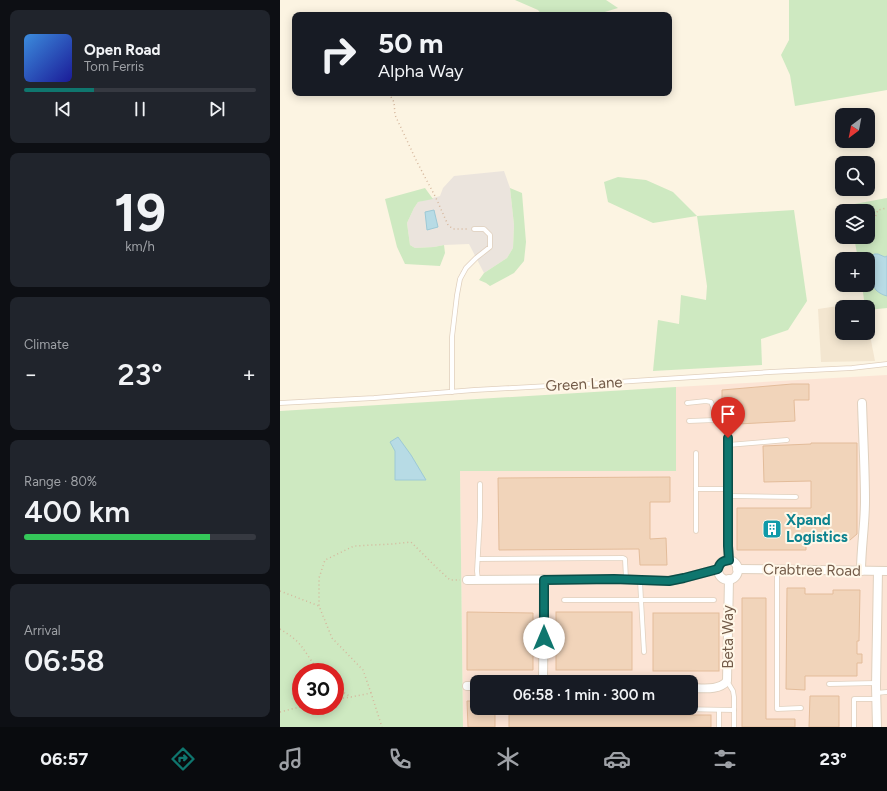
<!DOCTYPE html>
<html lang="en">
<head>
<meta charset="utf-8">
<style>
	:root { --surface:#171b24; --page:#20242c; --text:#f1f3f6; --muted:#9ea1a6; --line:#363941; --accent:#0f766e }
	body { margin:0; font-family:Figtree,sans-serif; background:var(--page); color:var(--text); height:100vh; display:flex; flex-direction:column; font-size:15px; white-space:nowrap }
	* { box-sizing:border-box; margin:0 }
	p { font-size:13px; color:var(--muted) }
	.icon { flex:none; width:22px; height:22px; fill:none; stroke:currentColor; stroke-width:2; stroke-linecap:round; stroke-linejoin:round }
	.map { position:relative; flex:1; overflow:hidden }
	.side { display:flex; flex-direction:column; gap:10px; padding:10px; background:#0d0f14; width:280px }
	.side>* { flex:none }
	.banner { position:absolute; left:12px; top:12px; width:380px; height:84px; border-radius:8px; box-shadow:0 2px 10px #0003; background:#171b24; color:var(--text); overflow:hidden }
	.needle { width:26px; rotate:212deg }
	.tools { position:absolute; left:555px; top:108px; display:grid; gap:8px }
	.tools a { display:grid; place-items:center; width:40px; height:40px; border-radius:8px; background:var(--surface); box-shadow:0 2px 10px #0003; font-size:20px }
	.speed { position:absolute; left:12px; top:663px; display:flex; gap:8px; font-size:20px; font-weight:700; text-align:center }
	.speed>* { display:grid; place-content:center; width:52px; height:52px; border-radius:50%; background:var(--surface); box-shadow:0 2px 10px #0003; line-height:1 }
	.speed .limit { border:6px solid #d22; background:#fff; color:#111 }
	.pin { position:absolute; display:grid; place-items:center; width:34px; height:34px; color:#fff; margin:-41px -17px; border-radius:50% 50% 50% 0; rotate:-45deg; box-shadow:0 0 4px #0007 }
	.pin .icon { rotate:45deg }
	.me { position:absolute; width:44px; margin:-22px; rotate:0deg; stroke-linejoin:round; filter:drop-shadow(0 0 3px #0008) }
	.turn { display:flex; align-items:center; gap:14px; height:84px; padding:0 20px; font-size:18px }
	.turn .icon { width:52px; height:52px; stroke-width:2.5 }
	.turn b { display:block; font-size:28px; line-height:34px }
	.big { font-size:30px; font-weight:600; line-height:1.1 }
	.side .tile { flex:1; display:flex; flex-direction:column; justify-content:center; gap:6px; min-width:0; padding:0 14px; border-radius:8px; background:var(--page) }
	.side .dial { align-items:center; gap:0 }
	.dial b { font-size:52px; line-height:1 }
	.song { display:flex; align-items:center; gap:12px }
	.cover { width:48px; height:48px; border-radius:6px; background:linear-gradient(135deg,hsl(210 70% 55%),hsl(240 70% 35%)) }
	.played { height:4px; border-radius:2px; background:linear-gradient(90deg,var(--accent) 30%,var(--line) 30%) }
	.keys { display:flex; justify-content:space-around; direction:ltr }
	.heat { display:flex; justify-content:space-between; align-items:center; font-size:22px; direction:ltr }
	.charge { height:6px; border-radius:3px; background:linear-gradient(90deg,#34c759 80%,var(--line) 0) }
	.trip { position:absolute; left:190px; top:675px; width:228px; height:40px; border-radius:8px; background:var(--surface); box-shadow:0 2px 10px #0003; font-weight:600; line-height:40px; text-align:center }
	.tabs { display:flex; height:64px; justify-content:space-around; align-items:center; background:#090b0e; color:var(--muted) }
	.tabs .icon { width:28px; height:28px }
	.tabs .current { color:var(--accent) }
	.tabs b { font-size:18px; color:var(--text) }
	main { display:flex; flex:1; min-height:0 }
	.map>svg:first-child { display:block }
</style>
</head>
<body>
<main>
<section class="side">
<div class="tile">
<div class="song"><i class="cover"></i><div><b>Open Road</b><p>Tom Ferris</p></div></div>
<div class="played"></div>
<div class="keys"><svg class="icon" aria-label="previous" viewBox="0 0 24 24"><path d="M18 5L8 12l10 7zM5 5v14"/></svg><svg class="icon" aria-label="pause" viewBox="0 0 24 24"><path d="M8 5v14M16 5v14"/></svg><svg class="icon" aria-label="next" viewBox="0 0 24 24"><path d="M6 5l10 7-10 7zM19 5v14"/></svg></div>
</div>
<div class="tile dial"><b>19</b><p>km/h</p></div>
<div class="tile"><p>Climate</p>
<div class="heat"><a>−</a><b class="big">23°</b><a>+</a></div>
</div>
<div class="tile"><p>Range · 80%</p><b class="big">400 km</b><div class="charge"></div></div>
<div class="tile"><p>Arrival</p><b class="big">06:58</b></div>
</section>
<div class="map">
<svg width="607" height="727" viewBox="0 0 607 727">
	<rect width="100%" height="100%" fill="#fcf4e2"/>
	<path fill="#f3e6d0" d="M585,302V307H562V333H588V325L595,361L541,362L538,309Z"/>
	<path fill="#fce4d5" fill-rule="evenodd" d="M607,375V727H183L180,471H396V387ZM197,682H411V708H197Z"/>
	<path fill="#ebe4dd" d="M224,171L230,188L234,225L233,248L227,258L204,273L189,244L164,245L154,247L135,248L130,245L127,223L134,208L138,202L160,196L163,188L174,176Z"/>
	<g fill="#cee9c1" fill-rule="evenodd">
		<path d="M235,0H326L338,8L315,15H262L258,10Z"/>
		<path d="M509,0H607V90L515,106L510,75L501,55L509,40Z"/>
		<path d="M338,177L366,180L393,192L417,216L514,210L527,301L508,330L481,339L482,365L373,371L378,320L399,324L401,295L426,300L427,286L417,216L373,223L328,202L324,182Z"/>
		<path d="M145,188L153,199L138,202L134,208L127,223L130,245L135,248L154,247L164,245L165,253L160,266L125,264L117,247L105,199Z"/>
		<path d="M230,188L242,193L246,242L244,261L234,273L210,286L206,283L199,280L204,273L227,258L233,248L234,225Z"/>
		<path d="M607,198V256L605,257L598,254L589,264C591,277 592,292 607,296V308L588,310V307H585L582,285H588V259H578L574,237H588V211H570L569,205Z"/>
		<path d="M396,387V471H180L183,727H0V411ZM115,451L146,480H115ZM21,672H55V706H21Z"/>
	</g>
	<g fill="#b7dbe5" stroke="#9dc9d6">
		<path d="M154,210L158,227L147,230L145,212Z"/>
		<path d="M594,254H598L605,257L607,256V296C603,295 599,293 596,290C589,282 587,262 594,254Z"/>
		<path d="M118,437L131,455L146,480H115V451L110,442Z"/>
	</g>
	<g fill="#f1d4ba" stroke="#e3bc9a">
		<path d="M512,384H529V400H514L515,421L458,424V419L442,420V390Z"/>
		<path d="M531,443H577V534L570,540L526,539V550H457V508H531V481L484,482L483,446L531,444Z"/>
		<path d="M390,477V502H370V539L386,538L387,565H360L359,549L219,550L218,478Z"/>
		<path d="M507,588H525V594H553V590H580L579,641H577V654H582V663H577V676H525V690L506,689Z"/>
		<path d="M462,598H486V719H515V727H462Z"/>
		<path d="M187,612L253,613V670H187Z"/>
		<rect x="276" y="612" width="76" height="58"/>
		<rect x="373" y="613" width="66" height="58"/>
		<path d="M530,696H559V727H529Z"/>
		<path d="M187,701H197V708H215V727H188Z"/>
		<rect x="229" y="715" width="202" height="12"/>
	</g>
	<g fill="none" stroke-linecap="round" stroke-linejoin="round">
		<defs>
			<g id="lane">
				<path d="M172,392V337L177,295L180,279L186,268L196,258L210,247V235L204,229H194"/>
				<path d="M0,403L94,398L194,390L322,383L490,372L572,368L607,364"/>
				<path d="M407,403L426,401L431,402L433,407L435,420"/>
				<path d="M409,421L435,420L445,429L448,438"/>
				<path d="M448,445L507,440"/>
				<path d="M416,453V489"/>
				<path d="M448,496L516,497"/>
				<path d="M416,531V489H448"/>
				<path d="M198,559L343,558L345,559L346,579"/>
				<path d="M497,570V709L521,708"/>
				<path d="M198,580L197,571L200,517V484"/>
				<path d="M360,580L361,600H434"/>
				<path d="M284,600H361L364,652"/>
				<path d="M447,681L453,691L454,697V727"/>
				<path d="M549,684L596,683"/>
				<path d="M596,693L607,692"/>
				<path d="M398,709L454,710"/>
				<path d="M439,727V710"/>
				<path d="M574,727V699H596"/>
			</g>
			<g id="street">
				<path d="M448,438V546L449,560"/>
				<circle cx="448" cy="570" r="10"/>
				<path d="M457,569L607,571"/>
				<path d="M581,571C581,548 585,525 585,501C585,469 583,436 582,403"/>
				<path d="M187,580L334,579L389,581L404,578L438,569"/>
				<path d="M263,682L264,579"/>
				<path d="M187,686H197"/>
				<path d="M411,688C422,688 439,691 447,681L449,579"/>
				<path d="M597,727L596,686L598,571"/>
			</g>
		</defs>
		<use href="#lane" stroke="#e0d0be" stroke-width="5.5"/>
		<use href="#street" stroke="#e0d0be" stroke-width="10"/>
		<g stroke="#d5b79d" stroke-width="1.5" stroke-dasharray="1 3" stroke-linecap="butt">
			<path d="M111,97L114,102L115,115L137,162L156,198L168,225L173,229H188"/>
			<path d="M590,231L598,210L607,208"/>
			<path d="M0,591L39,606"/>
			<path d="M0,629C8,634 16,639 22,647C28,655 33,665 41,672"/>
			<path d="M55,685L63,692L71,697"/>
			<path d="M91,693L83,670L52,638L39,606V578L45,560L74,546L112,544L131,542L157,568L170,580H180"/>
			<path d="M55,699L71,697L91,693L102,727"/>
			<path d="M0,712L24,706"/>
		</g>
		<use href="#lane" stroke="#fff" stroke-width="4"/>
		<use href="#street" stroke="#fff" stroke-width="8"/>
	</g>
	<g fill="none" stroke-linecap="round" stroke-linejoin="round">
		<defs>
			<path id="route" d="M264,638V580L334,579L389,581L404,578L438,569C440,562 443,561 449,560L448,546V438"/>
		</defs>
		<use href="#route" stroke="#0a4d48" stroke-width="10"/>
		<use href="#route" stroke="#0f766e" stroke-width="7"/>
	</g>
	<defs>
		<symbol id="building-square" viewBox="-11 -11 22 22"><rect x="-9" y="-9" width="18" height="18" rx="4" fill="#0f9aa8" stroke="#fff7e8"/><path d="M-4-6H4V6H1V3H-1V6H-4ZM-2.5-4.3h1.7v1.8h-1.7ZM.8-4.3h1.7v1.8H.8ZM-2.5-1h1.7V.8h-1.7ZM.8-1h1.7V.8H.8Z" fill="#fff"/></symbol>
	</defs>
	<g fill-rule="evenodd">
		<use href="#building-square" x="481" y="518" width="22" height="22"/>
	</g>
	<g text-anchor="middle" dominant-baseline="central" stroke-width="4" stroke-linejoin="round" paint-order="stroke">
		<g font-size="15" fill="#735b49" stroke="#fff7e8">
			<text transform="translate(304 384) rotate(-3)">Green Lane</text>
			<text transform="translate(532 570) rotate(1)">Crabtree Road</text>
			<text transform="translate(448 637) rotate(-90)">Beta Way</text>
		</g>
		<g font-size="15" font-weight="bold" fill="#0d838f" stroke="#fff7e8" text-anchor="start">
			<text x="506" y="520">Xpand<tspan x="506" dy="17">Logistics</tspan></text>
		</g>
	</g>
</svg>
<div class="tools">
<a><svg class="needle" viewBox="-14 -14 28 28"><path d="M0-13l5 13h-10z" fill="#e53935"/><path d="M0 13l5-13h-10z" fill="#9ea1a6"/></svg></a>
<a><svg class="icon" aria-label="search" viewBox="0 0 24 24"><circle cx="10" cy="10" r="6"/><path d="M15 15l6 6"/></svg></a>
<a><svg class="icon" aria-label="layers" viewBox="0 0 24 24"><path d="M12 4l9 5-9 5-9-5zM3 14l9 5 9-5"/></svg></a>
<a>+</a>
<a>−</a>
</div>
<div class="speed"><div class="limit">30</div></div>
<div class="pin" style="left:448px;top:438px;background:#d93025"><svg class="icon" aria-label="arrive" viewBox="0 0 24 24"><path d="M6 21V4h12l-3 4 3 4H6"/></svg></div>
<svg class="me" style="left:264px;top:638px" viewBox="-20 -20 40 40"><circle r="19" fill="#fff"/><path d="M0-13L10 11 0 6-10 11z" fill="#0f766e"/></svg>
<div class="trip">06:58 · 1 min · 300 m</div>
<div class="banner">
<div class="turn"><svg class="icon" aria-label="right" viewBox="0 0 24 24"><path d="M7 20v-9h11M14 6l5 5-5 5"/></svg><div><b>50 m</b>Alpha Way</div></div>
</div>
</div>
</main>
<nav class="tabs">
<b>06:57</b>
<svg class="icon current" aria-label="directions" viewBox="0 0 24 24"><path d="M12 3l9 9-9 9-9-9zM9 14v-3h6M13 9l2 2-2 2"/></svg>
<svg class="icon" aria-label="music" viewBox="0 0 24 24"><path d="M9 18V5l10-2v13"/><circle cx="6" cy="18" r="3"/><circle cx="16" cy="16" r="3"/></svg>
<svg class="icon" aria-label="phone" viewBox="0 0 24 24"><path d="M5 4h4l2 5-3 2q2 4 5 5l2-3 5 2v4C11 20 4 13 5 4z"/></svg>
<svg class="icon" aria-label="climate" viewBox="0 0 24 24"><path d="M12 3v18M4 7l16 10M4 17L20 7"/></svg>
<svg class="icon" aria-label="car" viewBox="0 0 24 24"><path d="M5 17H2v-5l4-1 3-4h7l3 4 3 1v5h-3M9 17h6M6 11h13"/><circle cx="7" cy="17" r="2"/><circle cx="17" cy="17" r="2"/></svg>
<svg class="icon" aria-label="filters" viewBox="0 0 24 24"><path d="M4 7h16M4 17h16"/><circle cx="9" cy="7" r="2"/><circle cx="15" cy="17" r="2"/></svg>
<b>23°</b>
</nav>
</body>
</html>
